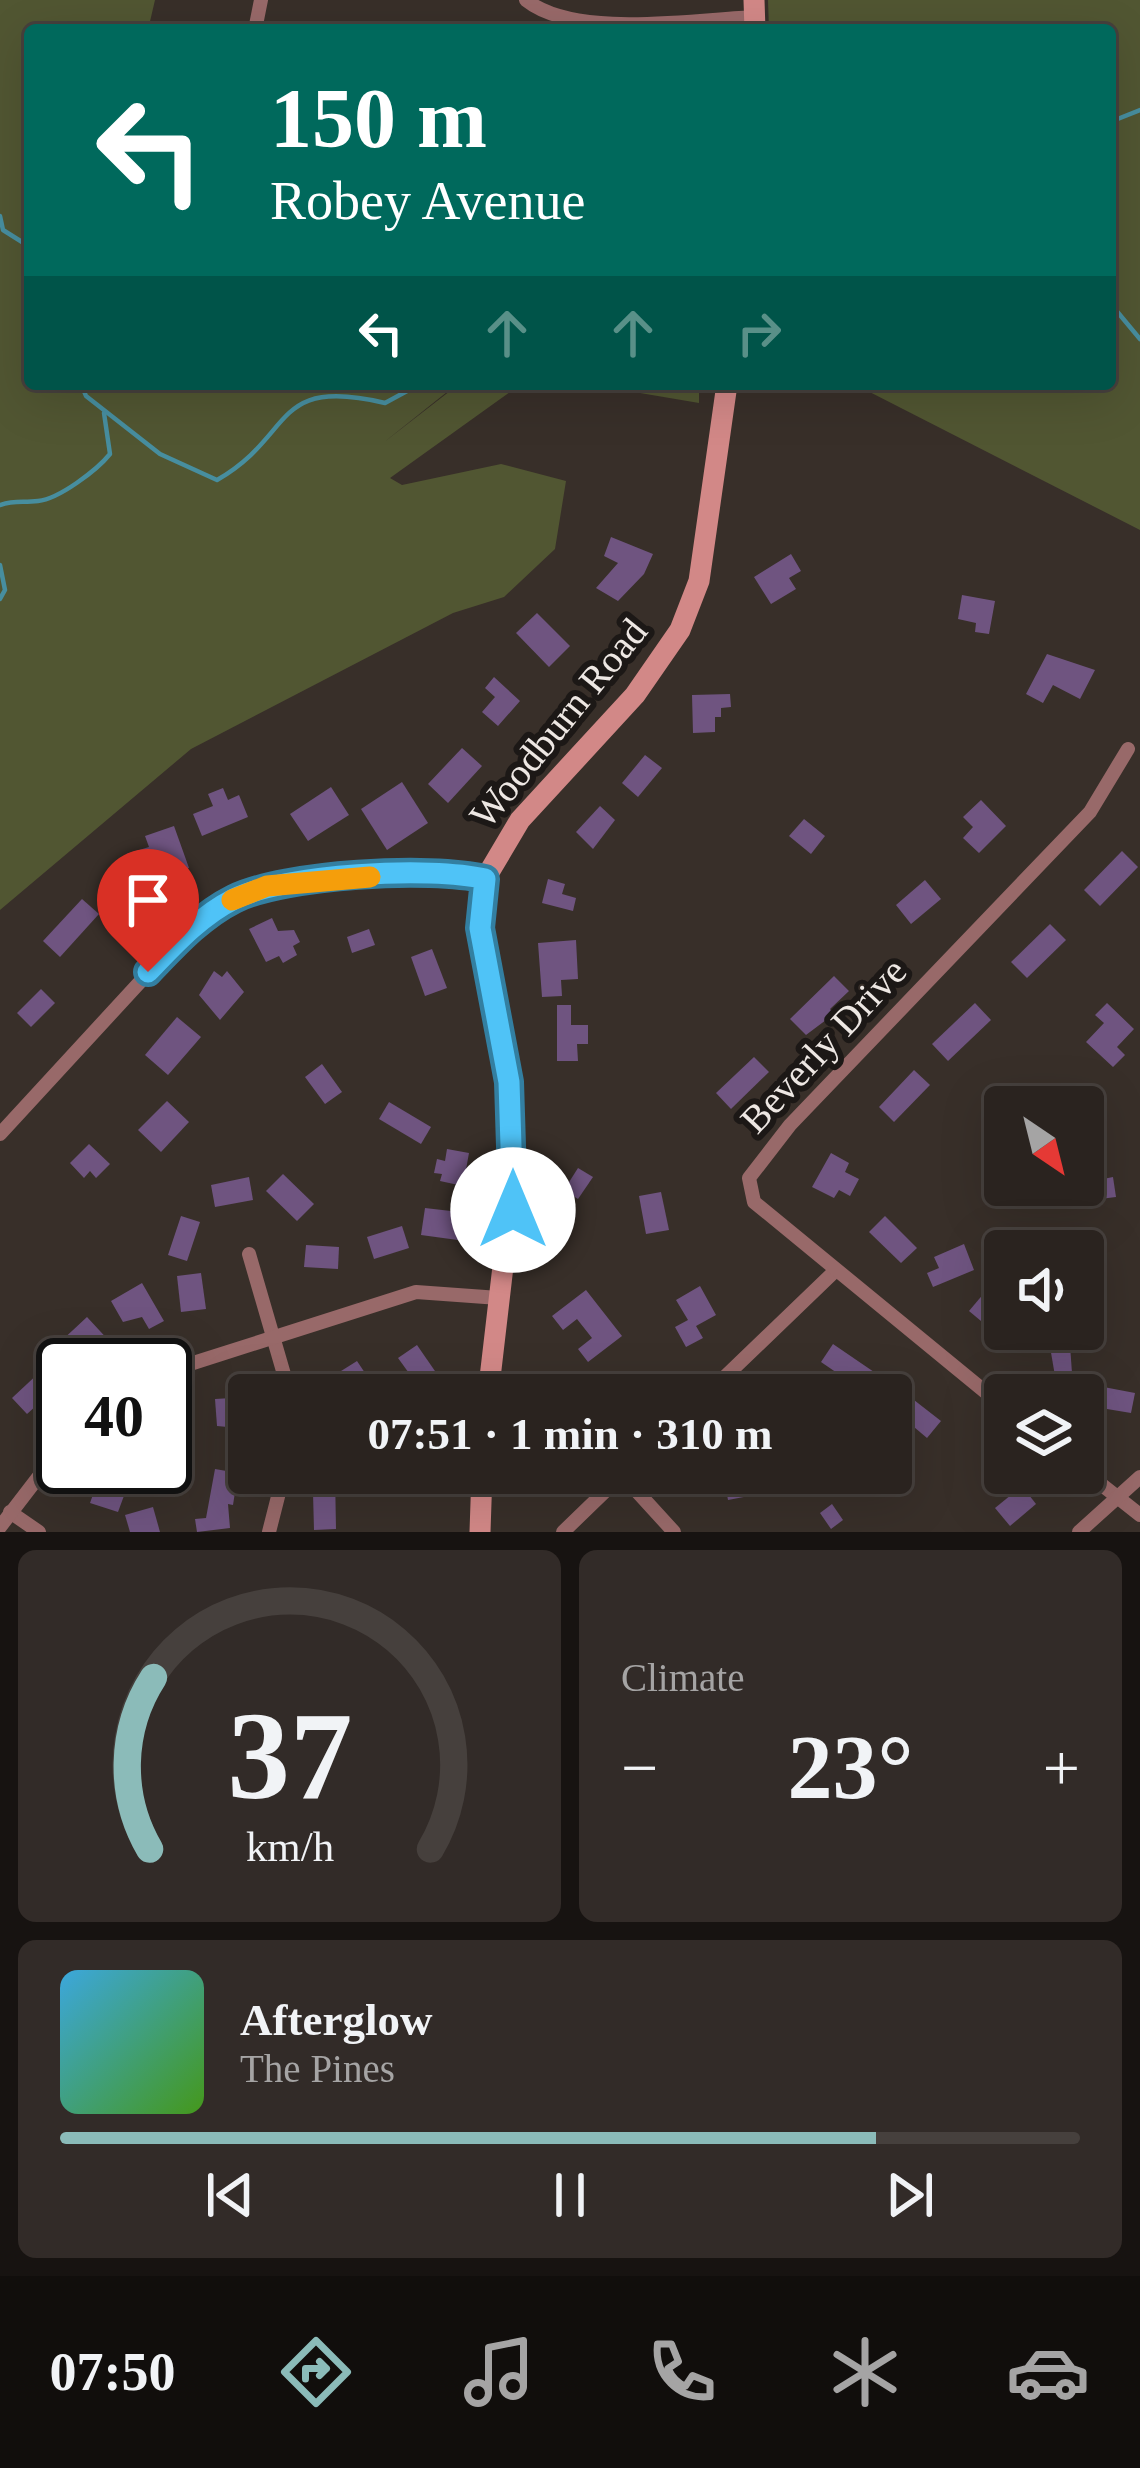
<!DOCTYPE html>
<html lang="en">
<head>
<meta charset="utf-8">
<style>
	:root { --surface:#2a231f; --page:#322b28; --text:#f1f3f6; --muted:#a5a4a4; --line:#46403d; --accent:#8bbbb9 }
	body { margin:0; font-family:Georgia,serif; background:var(--page); color:var(--text); height:100vh; display:flex; flex-direction:column; font-size:45px; white-space:nowrap }
	* { box-sizing:border-box; margin:0 }
	p { font-size:39px; color:var(--muted) }
	.icon { flex:none; width:66px; height:66px; fill:none; stroke:currentColor; stroke-width:2; stroke-linecap:round; stroke-linejoin:round }
	.map { position:relative; height:1532px; overflow:hidden }
	.drawer { display:flex; flex-direction:column; gap:18px; padding:18px; background:#171311; flex:1 }
	.drawer>* { flex:none }
	.hud { position:absolute; left:24px; top:24px; width:1092px; height:366px; border-radius:12px; box-shadow:0 12px 48px #0002,0 0 0 3px var(--line); background:#00695c; color:#fff; overflow:hidden }
	.needle { width:78px; rotate:145deg }
	.fabs { position:absolute; left:984px; top:1086px; display:grid; gap:24px }
	.fabs a { display:grid; place-items:center; width:120px; height:120px; border-radius:12px; background:var(--surface); box-shadow:0 12px 48px #0002,0 0 0 3px var(--line); font-size:60px }
	.speed { position:absolute; left:36px; top:1338px; display:flex; gap:24px; font-size:60px; font-weight:700; text-align:center }
	.speed>* { display:grid; place-content:center; width:156px; height:156px; border-radius:50%; background:var(--surface); box-shadow:0 12px 48px #0002,0 0 0 3px var(--line); line-height:1 }
	.speed .limit { border:6px solid #111; border-radius:18px; background:#fff; color:#111 }
	.pin { position:absolute; display:grid; place-items:center; width:102px; height:102px; color:#fff; margin:-123px -51px; border-radius:50% 50% 50% 0; rotate:-45deg; box-shadow:0 0 12px #0007 }
	.pin .icon { rotate:45deg }
	.me { position:absolute; width:132px; margin:-66px; rotate:0deg; stroke-linejoin:round; filter:drop-shadow(0 0 9px #0008) }
	.turn { display:flex; align-items:center; gap:42px; height:252px; padding:0 48px; font-size:54px }
	.turn .icon { width:156px; height:156px; stroke-width:2.5 }
	.turn b { display:block; font-size:84px; line-height:102px }
	.lanes { display:flex; align-items:center; height:114px; padding:0 48px; background:#0003; justify-content:center; gap:60px; direction:ltr }
	.lanes .off { opacity:.35 }
	.big { font-size:90px; font-weight:800; line-height:1.1 }
	.drawer .widget { flex:1; display:flex; flex-direction:column; justify-content:center; gap:18px; min-width:0; padding:0 42px; border-radius:18px; background:var(--page) }
	.drawer .dial { align-items:center; gap:0 }
	.dial svg { height:312px; overflow:visible; fill:none; stroke:var(--line); stroke-width:7; stroke-linecap:round; text-anchor:middle }
	.dial text { fill:var(--text); stroke:none }
	.song { display:flex; align-items:center; gap:36px }
	.cover { width:144px; height:144px; border-radius:18px; background:linear-gradient(135deg,hsl(200 70% 55%),hsl(100 70% 35%)) }
	.played { height:12px; border-radius:6px; background:linear-gradient(90deg,var(--accent) 80%,var(--line) 80%) }
	.keys { display:flex; justify-content:space-around; direction:ltr }
	.heat { display:flex; justify-content:space-between; align-items:center; font-size:66px; direction:ltr }
	.drawer .tiles { flex:1; display:grid; gap:18px; grid-template-columns:1fr 1fr }
	.widget:last-child { grid-column:span 2 }
	.trip { position:absolute; left:228px; top:1374px; width:684px; height:120px; border-radius:12px; background:var(--surface); box-shadow:0 12px 48px #0002,0 0 0 3px var(--line); font-weight:800; line-height:120px; text-align:center }
	.tab-bar { display:flex; height:192px; justify-content:space-around; align-items:center; background:#110e0c; color:var(--muted) }
	.tab-bar .icon { width:84px; height:84px }
	.tab-bar .on { color:var(--accent) }
	.tab-bar b { font-size:54px; color:var(--text) }
	.map>svg:first-child { display:block }
</style>
</head>
<body>
<div class="map">
<svg width="1140" height="1532" viewBox="0 0 1140 1532">
	<rect width="100%" height="100%" fill="#382f29"/>
	<g fill="#515632">
		<path d="M0,0H155L148,30H30V384H457L383,443L459,384H521L390,478L402,485L501,464L566,481L555,549L504,597L453,613L191,749L0,910Z"/>
		<path d="M768,0H1140V530L854,384H1110V30H769Z"/>
		<path d="M587,384H699V403Z"/>
	</g>
	<g fill="none" stroke-linecap="round" stroke-linejoin="round">
		<g stroke="#478e9f" stroke-width="4.5">
			<path d="M1110,122L1140,110"/>
			<path d="M0,216L3,230L30,247"/>
			<path d="M1110,303L1140,339"/>
			<path d="M81,384L86,396L160,454L217,480C296,435 270,376 385,403L420,384"/>
			<path d="M0,505C15,500 23,503 38,501C59,499 97,470 110,454L104,413"/>
			<path d="M0,565L5,590L0,599"/>
		</g>
	</g>
	<g fill="#6f5480">
		<path d="M611,537L653,554L644,574L618,601L596,588L618,563L604,556Z"/>
		<path d="M791,554L801,571L789,578L796,589L771,604L754,577Z"/>
		<path d="M962,595L995,601L989,634L975,632L976,623L958,619Z"/>
		<path d="M537,613L570,646L549,667L516,633Z"/>
		<path d="M1047,654L1095,670L1080,699L1053,685L1043,703L1026,694Z"/>
		<path d="M494,677L520,701L498,726L482,712L495,697L485,688Z"/>
		<path d="M730,694L731,707L721,708V717H715V732L693,733L692,695Z"/>
		<path d="M462,748L482,766L448,803L428,784Z"/>
		<path d="M645,755L662,768L638,797L622,783Z"/>
		<path d="M402,782L428,823L387,850L361,809Z"/>
		<path d="M331,787L349,815L308,841L290,814Z"/>
		<path d="M223,788L228,800L239,795L248,817L202,836L193,814L213,806L208,794Z"/>
		<path d="M981,800L1006,826L979,853L963,838L973,827L963,817Z"/>
		<path d="M600,806L615,820L593,849L576,832Z"/>
		<path d="M804,819L825,836L811,854L789,836Z"/>
		<path d="M174,826L189,868L164,877L160,865L133,875L126,854L149,847L145,836Z"/>
		<path d="M1122,851L1138,867L1100,906L1084,890Z"/>
		<path d="M548,879L565,884L562,894L576,898L573,911L542,903Z"/>
		<path d="M925,880L941,899L911,924L896,905Z"/>
		<path d="M82,899L99,914L60,957L43,941Z"/>
		<path d="M272,918L278,931L294,930L300,942L293,946L297,955L283,963L279,956L266,962L249,929Z"/>
		<path d="M1050,924L1066,940L1027,978L1011,962Z"/>
		<path d="M369,929L375,945L352,953L347,937Z"/>
		<path d="M576,940L578,979L561,980L562,996L542,997L538,943Z"/>
		<path d="M432,949L447,988L425,996L411,957Z"/>
		<path d="M214,971L222,977L227,971L244,992L220,1020L199,995Z"/>
		<path d="M834,976L849,991L830,1009L834,1014L806,1035L790,1019Z"/>
		<path d="M41,989L55,1003L31,1027L17,1013Z"/>
		<path d="M975,1003L991,1020L948,1061L932,1044Z"/>
		<path d="M1107,1003L1134,1029L1117,1047L1125,1055L1113,1067L1086,1042L1104,1023L1095,1015Z"/>
		<path d="M557,1005H571V1025H588V1044H577L578,1061H557Z"/>
		<path d="M177,1017L201,1037L168,1075L145,1055Z"/>
		<path d="M754,1057L769,1072L731,1109L716,1093Z"/>
		<path d="M322,1064L342,1092L325,1104L305,1077Z"/>
		<path d="M914,1070L930,1085L894,1122L879,1107Z"/>
		<path d="M1074,1086L1093,1107H1052Z"/>
		<path d="M167,1101L189,1122L161,1152L138,1130Z"/>
		<path d="M389,1102L431,1127L421,1144L379,1119Z"/>
		<path d="M89,1144L110,1164L96,1178L90,1171L84,1178L70,1163Z"/>
		<path d="M447,1149L469,1153L463,1186L440,1181L442,1174L434,1173L437,1159L445,1161Z"/>
		<path d="M831,1153L849,1163L845,1172L859,1179L850,1196L839,1190L834,1198L812,1187Z"/>
		<path d="M578,1168L593,1177L578,1199L564,1190Z"/>
		<path d="M283,1174L314,1204L297,1221L266,1191Z"/>
		<path d="M249,1177L253,1200L215,1207L211,1185Z"/>
		<path d="M1113,1177L1116,1197L1076,1202L1074,1185Z"/>
		<path d="M661,1192L669,1230L646,1234L639,1196Z"/>
		<path d="M425,1208L468,1213L465,1241L421,1235Z"/>
		<path d="M181,1216L200,1222L187,1261L168,1255Z"/>
		<path d="M885,1216L917,1248L901,1263L869,1232Z"/>
		<path d="M402,1226L409,1248L374,1259L367,1237Z"/>
		<path d="M964,1244L974,1270L933,1287L927,1273L939,1268L934,1257Z"/>
		<path d="M306,1245L339,1247L338,1269L304,1267Z"/>
		<path d="M201,1273L206,1309L181,1312L177,1276Z"/>
		<path d="M142,1283L164,1321L149,1329L142,1317L123,1322L111,1301Z"/>
		<path d="M700,1286L716,1315L696,1326L703,1338L686,1347L675,1327L688,1320L676,1300Z"/>
		<path d="M586,1290L622,1336L588,1362L578,1349L592,1338L577,1319L563,1330L552,1316Z"/>
		<path d="M985,1292L1005,1308V1341L969,1311Z"/>
		<path d="M87,1317L112,1344L100,1355L91,1346L74,1361L58,1344Z"/>
		<path d="M1069,1331L1072,1373L1055,1376L1048,1335Z"/>
		<path d="M833,1344L874,1372L862,1390L821,1362Z"/>
		<path d="M417,1345L437,1374L419,1387L398,1358Z"/>
		<path d="M357,1361L369,1379L344,1395H329L322,1383Z"/>
		<path d="M42,1370L57,1387L27,1414L12,1398Z"/>
		<path d="M1093,1385L1135,1393L1131,1413L1089,1406Z"/>
		<path d="M249,1397V1429L217,1426L215,1399Z"/>
		<path d="M914,1400L941,1421L927,1438L901,1416Z"/>
		<path d="M179,1417L190,1435L165,1451V1425Z"/>
		<path d="M102,1469L122,1476L116,1491L125,1493L118,1512L90,1503Z"/>
		<path d="M215,1469L238,1473L233,1505L228,1504L230,1528L197,1532L195,1519L206,1518Z"/>
		<path d="M324,1473H335L336,1529L314,1530L313,1493H321Z"/>
		<path d="M723,1473H745L749,1496L728,1500Z"/>
		<path d="M1022,1486L1036,1504L1010,1526L995,1508Z"/>
		<path d="M832,1504L843,1520L831,1529L820,1513Z"/>
		<path d="M153,1507L160,1532H130L125,1515Z"/>
	</g>
	<g fill="none" stroke-linecap="round" stroke-linejoin="round">
		<g stroke="#986969" stroke-width="14">
			<path d="M526,0C575,39 693,20 754,17"/>
			<path d="M255,30L261,0"/>
			<path d="M0,1134L175,944L228,902L298,882L447,872L485,879"/>
			<path d="M249,1254L290,1395"/>
			<path d="M165,1372L416,1292L499,1298"/>
			<path d="M706,1395L835,1271"/>
			<path d="M1005,1408L754,1202L749,1178L790,1125L1090,812L1128,749"/>
			<path d="M1083,1470L1140,1515"/>
			<path d="M622,1475L674,1532"/>
			<path d="M10,1512L39,1532"/>
			<path d="M0,1527L63,1445"/>
			<path d="M269,1532L284,1473"/>
			<path d="M563,1532L624,1473"/>
			<path d="M1079,1532L1140,1477"/>
		</g>
		<g stroke="#d28887" stroke-width="21">
			<path d="M754,0L755,30"/>
			<path d="M488,1395L514,1172L509,1081L482,953L485,879L520,820L635,695L680,630L699,581L727,384"/>
			<path d="M480,1532L482,1473"/>
		</g>
	</g>
	<g fill="none" stroke-linecap="round" stroke-linejoin="round">
		<defs>
			<path id="route" d="M148,972C174,945 200,916 234,899C284,874 431,866 485,879L480,928L509,1082L513,1210"/>
		</defs>
		<use href="#route" stroke="#337fa1" stroke-width="30"/>
		<use href="#route" stroke="#4fc3f7" stroke-width="21"/>
		<path stroke="#f59e0b" stroke-width="21" d="M232,900L267,886L370,877"/>
	</g>
	<g text-anchor="middle" dominant-baseline="central" stroke-width="12" stroke-linejoin="round" paint-order="stroke">
		<g font-size="39" fill="#ede7e3" stroke="#1c1816">
			<text transform="translate(558 723) rotate(-51)">Woodburn Road</text>
			<text transform="translate(823 1045) rotate(-47)">Beverly Drive</text>
		</g>
	</g>
</svg>
<div class="fabs">
<a><svg class="needle" viewBox="-14 -14 28 28"><path d="M0-13l5 13h-10z" fill="#e53935"/><path d="M0 13l5-13h-10z" fill="#a5a4a4"/></svg></a>
<a><svg class="icon" aria-label="sound" viewBox="0 0 24 24"><path d="M4 9h4l5-4v14l-5-4H4zM17 9q2 3 0 6"/></svg></a>
<a><svg class="icon" aria-label="layers" viewBox="0 0 24 24"><path d="M12 4l9 5-9 5-9-5zM3 14l9 5 9-5"/></svg></a>
</div>
<div class="speed"><div class="limit">40</div></div>
<div class="pin" style="left:148px;top:972px;background:#d93025"><svg class="icon" aria-label="arrive" viewBox="0 0 24 24"><path d="M6 21V4h12l-3 4 3 4H6"/></svg></div>
<svg class="me" style="left:513px;top:1210px" viewBox="-20 -20 40 40"><circle r="19" fill="#fff"/><path d="M0-13L10 11 0 6-10 11z" fill="#4fc3f7"/></svg>
<div class="trip">07:51 · 1 min · 310 m</div>
<div class="hud">
<div class="turn"><svg class="icon" aria-label="left" viewBox="0 0 24 24"><path d="M17 20v-9H6M10 6l-5 5 5 5"/></svg><div><b>150 m</b>Robey Avenue</div></div>
<div class="lanes"><svg class="icon" aria-label="left" viewBox="0 0 24 24"><path d="M17 20v-9H6M10 6l-5 5 5 5"/></svg><svg class="icon off" aria-label="ahead" viewBox="0 0 24 24"><path d="M12 20V5M6 11l6-6 6 6"/></svg><svg class="icon off" aria-label="ahead" viewBox="0 0 24 24"><path d="M12 20V5M6 11l6-6 6 6"/></svg><svg class="icon off" aria-label="right" viewBox="0 0 24 24"><path d="M7 20v-9h11M14 6l5 5-5 5"/></svg></div>
</div>
</div>
<section class="drawer">
<div class="tiles">
<div class="widget dial"><svg viewBox="0 0 100 80">
<path d="M14 69A42 42 0 1 1 86 69"/>
<path d="M14 69A42 42 0 0 1 15 25" stroke="#8bbbb9"/>
<text x="50" y="56" font-size="32" font-weight="700">37</text>
<text x="50" y="72" font-size="11">km/h</text>
</svg></div>
<div class="widget"><p>Climate</p>
<div class="heat"><a>−</a><b class="big">23°</b><a>+</a></div>
</div>
<div class="widget">
<div class="song"><i class="cover"></i><div><b>Afterglow</b><p>The Pines</p></div></div>
<div class="played"></div>
<div class="keys"><svg class="icon" aria-label="previous" viewBox="0 0 24 24"><path d="M18 5L8 12l10 7zM5 5v14"/></svg><svg class="icon" aria-label="pause" viewBox="0 0 24 24"><path d="M8 5v14M16 5v14"/></svg><svg class="icon" aria-label="next" viewBox="0 0 24 24"><path d="M6 5l10 7-10 7zM19 5v14"/></svg></div>
</div>
</div>
</section>
<nav class="tab-bar">
<b>07:50</b>
<svg class="icon on" aria-label="directions" viewBox="0 0 24 24"><path d="M12 3l9 9-9 9-9-9zM9 14v-3h6M13 9l2 2-2 2"/></svg>
<svg class="icon" aria-label="music" viewBox="0 0 24 24"><path d="M9 18V5l10-2v13"/><circle cx="6" cy="18" r="3"/><circle cx="16" cy="16" r="3"/></svg>
<svg class="icon" aria-label="phone" viewBox="0 0 24 24"><path d="M5 4h4l2 5-3 2q2 4 5 5l2-3 5 2v4C11 20 4 13 5 4z"/></svg>
<svg class="icon" aria-label="climate" viewBox="0 0 24 24"><path d="M12 3v18M4 7l16 10M4 17L20 7"/></svg>
<svg class="icon" aria-label="car" viewBox="0 0 24 24"><path d="M5 17H2v-5l4-1 3-4h7l3 4 3 1v5h-3M9 17h6M6 11h13"/><circle cx="7" cy="17" r="2"/><circle cx="17" cy="17" r="2"/></svg>
</nav>
</body>
</html>
